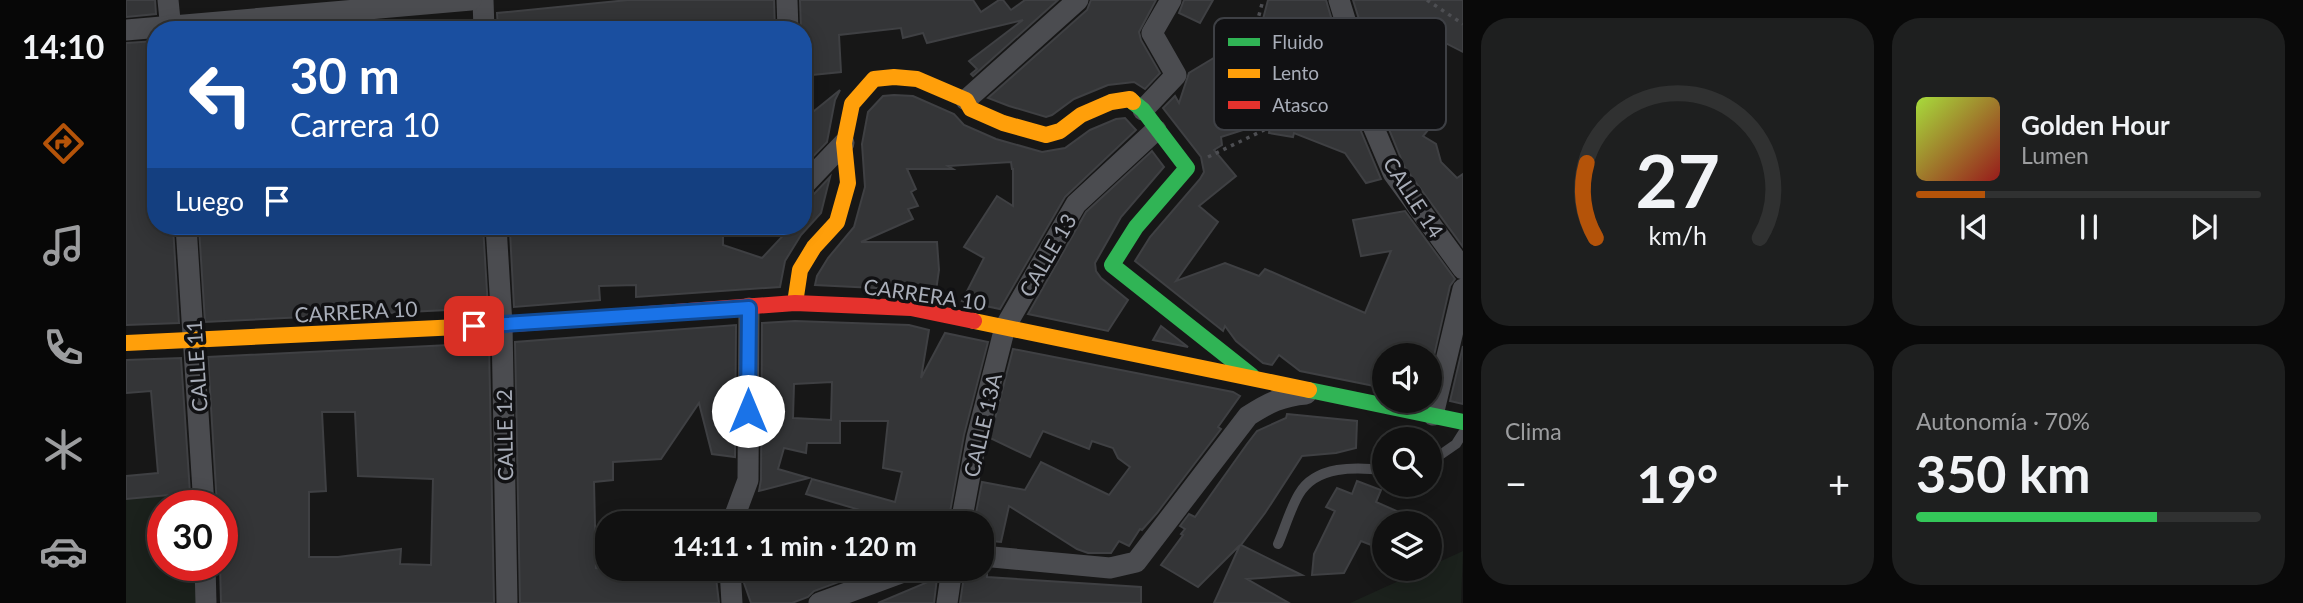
<!DOCTYPE html>
<html lang="es">
<head>
<meta charset="utf-8">
<style>
	:root { --surface:#111; --page:#1e1f1f; --text:#f1f3f6; --muted:#9c9d9f; --line:#303131; --accent:#b45309 }
	body { margin:0; font-family:Lato,sans-serif; background:var(--page); color:var(--text); height:100vh; display:flex; flex-direction:column; font-size:26px; white-space:nowrap }
	* { box-sizing:border-box; margin:0 }
	p { font-size:23px; color:var(--muted) }
	.icon { flex:none; width:38px; height:38px; fill:none; stroke:currentColor; stroke-width:2; stroke-linecap:round; stroke-linejoin:round }
	.map { position:relative; flex:1; overflow:hidden }
	.side { display:flex; flex-direction:column; gap:18px; padding:18px; background:#090909; width:840px }
	.side>* { flex:none }
	.guide { position:absolute; left:21px; top:21px; width:665px; height:214px; border-radius:28px; box-shadow:0 4px 18px #0003,0 0 0 2px var(--line); background:#1a4fa0; color:#fff; overflow:hidden }
	.tools { position:absolute; left:1246px; top:343px; display:grid; gap:14px }
	.tools a { display:grid; place-items:center; width:70px; height:70px; border-radius:50%; background:var(--surface); box-shadow:0 4px 18px #0003,0 0 0 2px var(--line); font-size:35px }
	.speed { position:absolute; left:21px; top:490px; display:flex; gap:14px; font-size:35px; font-weight:700; text-align:center }
	.speed>* { display:grid; place-content:center; width:91px; height:91px; border-radius:50%; background:var(--surface); box-shadow:0 4px 18px #0003,0 0 0 2px var(--line); line-height:1 }
	.speed .limit { border:10px solid #d22; background:#fff; color:#111 }
	.pin { position:absolute; display:grid; place-items:center; width:60px; height:60px; color:#fff; margin:-30px; border-radius:14px; box-shadow:0 4px 10px #0006 }
	.me { position:absolute; width:77px; margin:-38px; rotate:0deg; stroke-linejoin:round; filter:drop-shadow(0 0 5px #0008) }
	.turn { display:flex; align-items:center; gap:24px; height:147px; padding:0 28px; font-size:32px }
	.turn .icon { width:91px; height:91px; stroke-width:2.5 }
	.turn b { display:block; font-size:49px; line-height:60px }
	.then { display:flex; align-items:center; height:66px; padding:0 28px; background:#0003; gap:14px; font-size:26px }
	.big { font-size:52px; font-weight:700; line-height:1.1 }
	.side .tile { flex:1; display:flex; flex-direction:column; justify-content:center; gap:10px; min-width:0; padding:0 24px; border-radius:28px; background:var(--page) }
	.side .dial { align-items:center; gap:0 }
	.dial svg { height:182px; overflow:visible; fill:none; stroke:var(--line); stroke-width:7; stroke-linecap:round; text-anchor:middle }
	.dial text { fill:var(--text); stroke:none }
	.song { display:flex; align-items:center; gap:21px }
	.cover { width:84px; height:84px; border-radius:10px; background:linear-gradient(135deg,hsl(80 70% 55%),hsl(0 70% 35%)) }
	.played { height:7px; border-radius:4px; background:linear-gradient(90deg,var(--accent) 20%,var(--line) 20%) }
	.keys { display:flex; justify-content:space-around; direction:ltr }
	.heat { display:flex; justify-content:space-between; align-items:center; font-size:38px; direction:ltr }
	.charge { height:10px; border-radius:5px; background:linear-gradient(90deg,#34c759 70%,var(--line) 0) }
	.side .tiles { flex:1; display:grid; gap:18px; grid-template-columns:repeat(2,1fr) }
	.trip { position:absolute; left:469px; top:511px; width:399px; height:70px; border-radius:28px; background:var(--surface); box-shadow:0 4px 18px #0003,0 0 0 2px var(--line); font-weight:700; line-height:70px; text-align:center }
	main { display:flex; flex:1; min-height:0 }
	.dock { display:flex; flex-direction:column; width:126px; justify-content:space-around; align-items:center; background:#070707; color:var(--muted) }
	.dock .icon { width:49px; height:49px }
	.dock .selected { color:var(--accent) }
	.dock b { font-size:32px; color:var(--text) }
	.map>svg:first-child { display:block }
</style>
</head>
<body>
<main>
<nav class="dock">
<b>14:10</b>
<svg class="icon selected" aria-label="directions" viewBox="0 0 24 24"><path d="M12 3l9 9-9 9-9-9zM9 14v-3h6M13 9l2 2-2 2"/></svg>
<svg class="icon" aria-label="music" viewBox="0 0 24 24"><path d="M9 18V5l10-2v13"/><circle cx="6" cy="18" r="3"/><circle cx="16" cy="16" r="3"/></svg>
<svg class="icon" aria-label="phone" viewBox="0 0 24 24"><path d="M5 4h4l2 5-3 2q2 4 5 5l2-3 5 2v4C11 20 4 13 5 4z"/></svg>
<svg class="icon" aria-label="climate" viewBox="0 0 24 24"><path d="M12 3v18M4 7l16 10M4 17L20 7"/></svg>
<svg class="icon" aria-label="car" viewBox="0 0 24 24"><path d="M5 17H2v-5l4-1 3-4h7l3 4 3 1v5h-3M9 17h6M6 11h13"/><circle cx="7" cy="17" r="2"/><circle cx="17" cy="17" r="2"/></svg>
</nav>
<div class="map">
<svg width="1337" height="603" viewBox="0 0 1337 603">
	<rect width="100%" height="100%" fill="#171717"/>
	<g fill="#1b211c">
		<path d="M72,493V506H37V565H75L76,603H0V499Z"/>
		<path d="M1337,551L1335,603H1224L1299,569H1304V566Z"/>
	</g>
	<g fill="#343537" stroke="#3f4043" stroke-width="2" fill-rule="evenodd">
		<path d="M0,0H29L30,14L0,17Z"/>
		<path d="M502,0H648L649,30H372L371,13Z"/>
		<path d="M674,0H847L855,12L873,0H877L885,10L899,0H932L847,76L845,74L851,69L843,61L897,20L801,43L797,33L777,38L775,28L713,35L715,72L677,76V30H675Z"/>
		<path d="M965,0H1030L1013,32L1015,40L1034,73L1019,89L1008,82L982,85L948,99L926,115L920,117L883,106L862,98L961,10Z"/>
		<path d="M1058,0H1087L1074,23L1053,13Z"/>
		<path d="M1142,0H1200L1223,78L1234,129L1255,179L1240,183L1219,153L1168,133L1167,137L1143,133L1145,121L1095,137L1096,145L1088,150L1110,176L1073,206L1092,222L1050,281L1099,263L1133,276L1139,269L1239,313L1265,251L1235,256L1227,220L1279,211L1329,279L1324,286L1307,360L1304,359V355H1291L1271,350L1269,355H1258V388L1174,371L1153,355L1146,365L1137,363L1110,341L1099,326L1097,331L1009,261L1024,237L1074,179L1078,172L1075,157L1037,108L1049,96L1053,103L1063,73L1091,56L1109,62L1125,38L1131,42Z"/>
		<path d="M1227,0H1337V52L1302,34L1316,76L1311,78L1314,94L1308,96L1314,111L1313,117L1297,136L1310,144L1315,162L1331,178L1337,174V247L1278,166L1260,122L1249,71Z"/>
		<path d="M30,41V226L47,227L53,323L0,325V43Z"/>
		<path d="M714,90L709,100L701,142L677,167V120Z"/>
		<path d="M768,95L787,96L828,114L838,125L870,139L916,152L939,148L964,130L990,119L999,118L1010,130L939,197L874,309L836,301L858,258L838,247L871,196L887,206V169H886L885,162L822,166L827,169H781L790,189L785,192L792,206L782,209L787,219L735,242H811L813,270L810,291L689,285L691,276L702,258L728,227L739,187L736,144L742,112L757,96Z"/>
		<path d="M1026,151L1038,167L995,217L969,263L970,271L975,278L1002,300L982,331L902,314L960,212Z"/>
		<path d="M704,177L695,213L675,235L659,261L654,287L510,297V285L473,286L474,300L388,307L384,232H399V226H589L590,231H597V245L636,258L666,226H677V199L687,195Z"/>
		<path d="M80,226H357L362,308L79,322L73,228H80Z"/>
		<path d="M669,321L783,325L803,330L795,378L819,333L862,342L838,435L822,523H740V521L754,516L680,494L686,479L769,502L776,472L757,468L762,421H714V443H681L680,453L658,448L652,469L683,478L633,491L635,480L636,323ZM706,382L705,420L667,418L668,384Z"/>
		<path d="M610,325L609,457L586,454L573,403L535,459L487,462V480L468,482L470,568L506,572L507,569H589L593,603H394L389,342Z"/>
		<path d="M1035,326L1062,347L1027,340Z"/>
		<path d="M363,343L368,603H95L94,565H96V506H91L82,357ZM196,412H229L232,476L307,479L305,565L274,564L275,549L212,557H183V492L200,491Z"/>
		<path d="M1337,346V404L1324,401Z"/>
		<path d="M887,349L1107,392L1114,396L1092,427L1095,429L1031,513L1016,530L1014,529L1003,546L993,541L985,553H962L951,549L883,506L875,542L856,540V523H848L856,482L899,490L915,462L983,495L1004,467L992,458L987,448L966,441L963,449L917,431L904,457L864,438Z"/>
		<path d="M55,358L64,493L0,499V476L32,473L25,391L0,393V360Z"/>
		<path d="M1161,414L1231,421L1230,448L1210,453L1176,456L1139,513L1115,545L1176,575L1121,579L1163,603H1088L1114,545L1072,587L1035,565L1057,535L1055,534L1059,529L1054,526L1063,514L1069,517L1121,444L1131,431L1160,418Z"/>
		<path d="M1231,481L1255,490L1250,502L1298,523H1258V550L1235,541L1218,573L1186,575L1188,554L1209,511L1200,507L1211,488L1226,494Z"/>
		<path d="M617,569H748L688,591L682,597L666,603H625L618,583Z"/>
		<path d="M839,569L861,572V577L1015,587V603H834Z"/>
		<path d="M811,578L808,603H752Z"/>
	</g>
	<g fill="none" stroke-linecap="round" stroke-linejoin="round">
		<g stroke="#4d4e52" stroke-width="3.5" stroke-dasharray="3.5 5" stroke-linecap="butt">
			<path d="M1301,0L1337,24"/>
			<path d="M1082,157L1138,130L1148,54L1144,45L1128,34L1137,0"/>
		</g>
		<g stroke="#4b4c50" stroke-width="10">
			<path d="M1304,462L1330,444L1337,433"/>
			<path d="M1152,544C1159,528 1164,509 1173,494C1190,465 1230,467 1258,470"/>
		</g>
		<g stroke="#4b4c50" stroke-width="21">
			<path d="M42,0L45,30"/>
			<path d="M357,0L358,30"/>
			<path d="M661,0L662,30"/>
			<path d="M1213,0L1236,75L1247,126L1267,173L1337,269"/>
			<path d="M0,30L345,0"/>
			<path d="M840,100L952,0"/>
			<path d="M1017,110L1050,75L1026,33L1045,0"/>
			<path d="M677,186L718,143"/>
			<path d="M60,226L78,506"/>
			<path d="M370,226L376,325L381,603"/>
			<path d="M1307,415L1337,289"/>
			<path d="M606,523L622,480L623,308"/>
			<path d="M835,523L851,437L879,327L950,204L1030,130"/>
			<path d="M856,556L984,568L1010,562L1122,416C1142,403 1156,396 1180,394"/>
			<path d="M79,565L80,603"/>
			<path d="M604,569L606,603"/>
			<path d="M693,603L786,569"/>
			<path d="M821,603L826,569"/>
		</g>
		<g stroke="#30b455" stroke-width="16">
			<path d="M1007,102L1017,110L1061,168L1010,227L986,265L1126,376"/>
			<path d="M1183,390L1337,422"/>
		</g>
		<g stroke="#ff9f0a" stroke-width="16">
			<path d="M669,303L674,270L688,247L711,222L722,183L718,143L726,104L748,79L768,77L791,79L840,100L845,109L877,123L920,135L934,131L955,115L985,102L1004,99L1007,102"/>
			<path d="M848,321L1183,390"/>
			<path d="M0,343L375,325"/>
		</g>
		<path stroke="#e5322d" stroke-width="16" d="M375,325L669,303L785,308L848,321"/>
	</g>
	<g fill="none" stroke-linecap="round" stroke-linejoin="round">
		<defs>
			<path id="route" d="M348,326L623,308L622,411"/>
		</defs>
		<use href="#route" stroke="#114b97" stroke-width="18"/>
		<use href="#route" stroke="#1a73e8" stroke-width="12"/>
	</g>
	<g text-anchor="middle" dominant-baseline="central" stroke-width="7" stroke-linejoin="round" paint-order="stroke">
		<g font-size="21" fill="#a8adb8" stroke="#111113">
			<text transform="translate(1288 197) rotate(57)">CALLE 14</text>
			<text transform="translate(921 255) rotate(-60)">CALLE 13</text>
			<text transform="translate(799 294) rotate(8)">CARRERA 10</text>
			<text transform="translate(230 311) rotate(-3)">CARRERA 10</text>
			<text transform="translate(70 366) rotate(-94)">CALLE 11</text>
			<text transform="translate(856 425) rotate(-77)">CALLE 13A</text>
			<text transform="translate(378 435) rotate(-91)">CALLE 12</text>
		</g>
	</g>
	<rect x="1088" y="18" width="232" height="112" rx="10" fill="#111113" stroke="#3e4045" stroke-width="2"/>
	<rect x="1102" y="38" width="32" height="8" fill="#30b455"/>
	<rect x="1102" y="69" width="32" height="9" fill="#ff9f0a"/>
	<rect x="1102" y="101" width="32" height="8" fill="#e5322d"/>
	<g font-size="19" fill="#a8adb8">
		<text x="1146" y="49">Fluido</text>
		<text x="1146" y="80">Lento</text>
		<text x="1146" y="112">Atasco</text>
	</g>
</svg>
<div class="tools">
<a><svg class="icon" aria-label="sound" viewBox="0 0 24 24"><path d="M4 9h4l5-4v14l-5-4H4zM17 9q2 3 0 6"/></svg></a>
<a><svg class="icon" aria-label="search" viewBox="0 0 24 24"><circle cx="10" cy="10" r="6"/><path d="M15 15l6 6"/></svg></a>
<a><svg class="icon" aria-label="layers" viewBox="0 0 24 24"><path d="M12 4l9 5-9 5-9-5zM3 14l9 5 9-5"/></svg></a>
</div>
<div class="speed"><div class="limit">30</div></div>
<div class="pin" style="left:348px;top:326px;background:#d93025"><svg class="icon" aria-label="arrive" viewBox="0 0 24 24"><path d="M6 21V4h12l-3 4 3 4H6"/></svg></div>
<svg class="me" style="left:622px;top:411px" viewBox="-20 -20 40 40"><circle r="19" fill="#fff"/><path d="M0-13L10 11 0 6-10 11z" fill="#1a73e8"/></svg>
<div class="trip">14:11 · 1 min · 120 m</div>
<div class="guide">
<div class="turn"><svg class="icon" aria-label="left" viewBox="0 0 24 24"><path d="M17 20v-9H6M10 6l-5 5 5 5"/></svg><div><b>30 m</b>Carrera 10</div></div>
<div class="then">Luego<svg class="icon" aria-label="arrive" viewBox="0 0 24 24"><path d="M6 21V4h12l-3 4 3 4H6"/></svg></div>
</div>
</div>
<section class="side">
<div class="tiles">
<div class="tile dial"><svg viewBox="0 0 100 80">
<path d="M14 69A42 42 0 1 1 86 69"/>
<path d="M14 69A42 42 0 0 1 10 36" stroke="#b45309"/>
<text x="50" y="56" font-size="32" font-weight="700">27</text>
<text x="50" y="72" font-size="11">km/h</text>
</svg></div>
<div class="tile">
<div class="song"><i class="cover"></i><div><b>Golden Hour</b><p>Lumen</p></div></div>
<div class="played"></div>
<div class="keys"><svg class="icon" aria-label="previous" viewBox="0 0 24 24"><path d="M18 5L8 12l10 7zM5 5v14"/></svg><svg class="icon" aria-label="pause" viewBox="0 0 24 24"><path d="M8 5v14M16 5v14"/></svg><svg class="icon" aria-label="next" viewBox="0 0 24 24"><path d="M6 5l10 7-10 7zM19 5v14"/></svg></div>
</div>
<div class="tile"><p>Clima</p>
<div class="heat"><a>−</a><b class="big">19°</b><a>+</a></div>
</div>
<div class="tile"><p>Autonomía · 70%</p><b class="big">350 km</b><div class="charge"></div></div>
</div>
</section>
</main>
</body>
</html>
